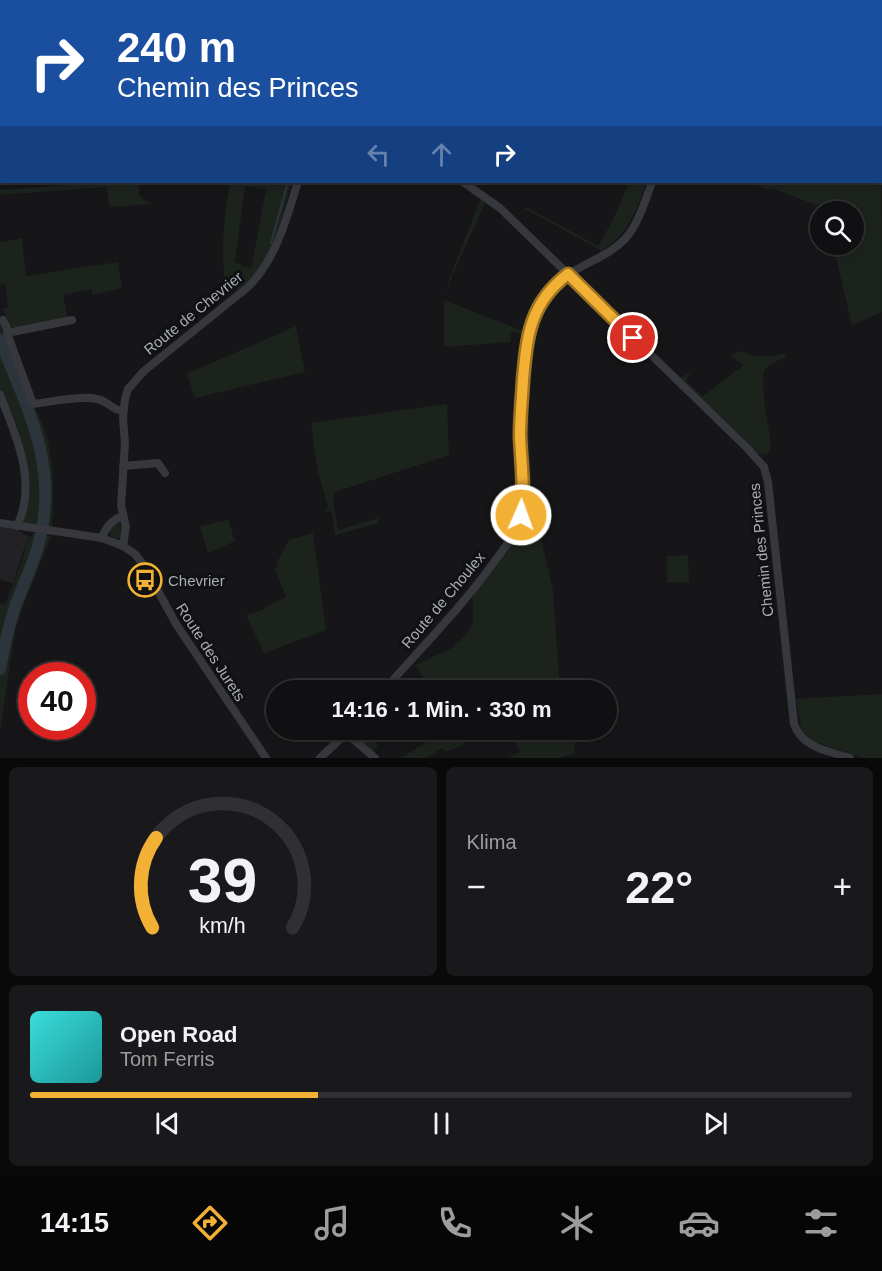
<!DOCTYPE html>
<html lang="de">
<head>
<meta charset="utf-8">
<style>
	:root { --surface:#101012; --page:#19191b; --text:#f1f3f6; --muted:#9c9d9f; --line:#303032; --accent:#f2b134 }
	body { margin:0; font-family:Helvetica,sans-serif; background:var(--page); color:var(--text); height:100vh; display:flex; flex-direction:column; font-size:22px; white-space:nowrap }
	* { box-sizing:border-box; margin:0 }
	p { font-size:20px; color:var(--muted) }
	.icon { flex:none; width:33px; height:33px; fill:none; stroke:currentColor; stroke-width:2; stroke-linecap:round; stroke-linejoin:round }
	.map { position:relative; height:758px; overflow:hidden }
	.drawer { display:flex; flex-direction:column; gap:9px; padding:9px; background:#09090a; flex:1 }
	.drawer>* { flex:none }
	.hud { position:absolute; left:0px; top:0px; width:882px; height:183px; box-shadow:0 3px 9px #0003,0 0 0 2px var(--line); background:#1a4fa0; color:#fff; overflow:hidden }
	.controls { position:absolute; left:810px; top:201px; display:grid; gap:12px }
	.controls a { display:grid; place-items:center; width:54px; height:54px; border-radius:50%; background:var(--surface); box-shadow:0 3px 9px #0003,0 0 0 2px var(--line); font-size:30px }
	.speed { position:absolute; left:18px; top:662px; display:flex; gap:12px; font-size:30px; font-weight:700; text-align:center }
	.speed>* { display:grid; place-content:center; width:78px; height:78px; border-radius:50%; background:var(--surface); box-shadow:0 3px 9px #0003,0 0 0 2px var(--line); line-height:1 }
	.speed .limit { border:9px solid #d22; background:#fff; color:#111 }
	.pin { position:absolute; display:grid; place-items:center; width:51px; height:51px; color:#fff; margin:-26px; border:3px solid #fff; border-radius:50%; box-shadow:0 2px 6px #0007 }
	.me { position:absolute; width:66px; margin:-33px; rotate:2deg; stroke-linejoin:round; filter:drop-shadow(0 0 4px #0008) }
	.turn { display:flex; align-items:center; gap:21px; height:126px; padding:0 18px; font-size:27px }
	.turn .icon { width:78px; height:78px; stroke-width:2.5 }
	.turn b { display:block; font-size:42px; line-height:51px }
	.lanes { display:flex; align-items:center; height:57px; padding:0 18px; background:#0003; justify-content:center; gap:30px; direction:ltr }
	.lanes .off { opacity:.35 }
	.big { font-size:45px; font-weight:700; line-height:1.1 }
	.drawer .tile { flex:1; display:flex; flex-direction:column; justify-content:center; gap:9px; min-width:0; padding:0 21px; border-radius:9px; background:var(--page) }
	.drawer .dial { align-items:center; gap:0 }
	.dial svg { height:156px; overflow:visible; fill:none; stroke:var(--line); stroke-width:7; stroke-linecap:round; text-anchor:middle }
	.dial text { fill:var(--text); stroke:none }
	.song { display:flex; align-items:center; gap:18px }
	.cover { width:72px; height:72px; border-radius:9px; background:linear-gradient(135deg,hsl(180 70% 55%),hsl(180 70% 35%)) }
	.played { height:6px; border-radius:3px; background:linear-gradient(90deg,var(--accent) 35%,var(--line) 35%) }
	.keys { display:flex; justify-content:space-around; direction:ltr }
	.heat { display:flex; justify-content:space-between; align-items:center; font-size:33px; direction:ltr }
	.drawer .tiles { flex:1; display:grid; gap:9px; grid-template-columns:1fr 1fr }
	.tile:last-child { grid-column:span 2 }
	.trip { position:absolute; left:266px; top:680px; width:351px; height:60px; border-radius:30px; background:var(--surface); box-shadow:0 3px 9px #0003,0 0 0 2px var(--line); font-weight:700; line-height:60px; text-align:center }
	.tabs { display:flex; height:96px; justify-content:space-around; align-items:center; background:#060607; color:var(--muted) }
	.tabs .icon { width:42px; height:42px }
	.tabs .current { color:var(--accent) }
	.tabs b { font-size:27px; color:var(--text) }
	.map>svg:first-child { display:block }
</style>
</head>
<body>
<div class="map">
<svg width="882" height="758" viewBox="0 0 882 758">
	<rect width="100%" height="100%" fill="#161618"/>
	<path fill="#222225" d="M0,527L17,530L28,536L13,583L0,580Z"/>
	<g fill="#1c231d" fill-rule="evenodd">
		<path d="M0,0H292V1L2,2L0,29Z"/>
		<path d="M881,155L882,312L852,325L833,245L854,244V212L832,211L772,188L770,190L746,182H880Z"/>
		<path d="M106,182H139V196L150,204L110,207L106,187L0,195V190Z"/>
		<path d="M230,182H268L279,186L281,182H292C282,213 276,254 252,278C244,286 234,291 227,297C220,254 223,224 230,182ZM245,186L266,190L251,269L235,262Z"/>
		<path d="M629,182H646C637,210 628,234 602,251L522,207L528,208L598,246L613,220Z"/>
		<path d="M481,198L486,201L452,276L445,296L450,277Z"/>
		<path d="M22,238L26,276L118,262L122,288L93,295L91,289L63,295L68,319L18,329L10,326L3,309L8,307L5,284L1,285L0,282V240L3,242Z"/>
		<path d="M444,300L523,331L522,335L511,331L510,342L444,347Z"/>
		<path d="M0,320L29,400C55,434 55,486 52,527L30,524L17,526L25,503L16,438L19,432L14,418L8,415L0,395Z"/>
		<path d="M296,326L305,372L195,398L187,374Z"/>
		<path d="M741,351C757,358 767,358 784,353L786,357C780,360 770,363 766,368C758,380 769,428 771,443L770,451L765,456L764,453L758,454L755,451L681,380V377L693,372L688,376L686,382L703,396L744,365L730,356Z"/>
		<path d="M528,393L532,500L553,590L560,690H429L416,665L450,649L465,636L473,623V596L523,526L526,515L525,430Z"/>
		<path d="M447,404L449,455L335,492L333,500L338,530L378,518L379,523L335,535L332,511L323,512L328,508L327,504L317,468L311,423Z"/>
		<path d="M228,520L235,541L208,553L200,526Z"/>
		<path d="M116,522L120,523L123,529L121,538L118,539L111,536L108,530Z"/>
		<path d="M32,533L51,536L23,606L15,631L0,732V604L5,605L23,558L28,536L32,537Z"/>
		<path d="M313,533L326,630L264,653L246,615L263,610L266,606L286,597L275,569L278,567L276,564L289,540Z"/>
		<path d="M688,555L689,582L667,583V556Z"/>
		<path d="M882,694V758H863L813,741L802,733L796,699Z"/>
		<path d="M448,729H478L462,746L447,751L441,748L427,758H401Z"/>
		<path d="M509,729H563L564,735L583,733L576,738L574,753L560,758H508L520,752Z"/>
		<path d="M371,732L373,733L378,747L372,751L358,738L357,735Z"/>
	</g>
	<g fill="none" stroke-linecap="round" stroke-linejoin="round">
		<g stroke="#2c353c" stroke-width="2">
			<path d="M137,2V0"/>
			<path d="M271,243L288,182"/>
		</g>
		<path stroke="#2c353c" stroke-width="12" d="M0,340C27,408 58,463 40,538C35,562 23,584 15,607C8,627 4,648 0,669"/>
		<g stroke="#37383d" stroke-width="8">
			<path d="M296,0V2"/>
			<path d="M719,2V0"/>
			<path d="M463,182L500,208L747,448L764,467L768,482L794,724C802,748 829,751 850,758"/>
			<path d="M3,320L9,332"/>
			<path d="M72,320L7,333L33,404C49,402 83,395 97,399C108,401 113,411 123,411"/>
			<path d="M0,395C16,435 38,483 17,526"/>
			<path d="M123,466L158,463L165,473"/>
			<path d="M0,523L102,538L123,546L135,554L145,567L176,624L266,758"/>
			<path d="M102,538C106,527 111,521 122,516"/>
			<path d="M123,546L126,527L121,505L125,444L123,418L125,399L128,389L144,371L248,287C277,258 286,219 298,182"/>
			<path d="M384,690C421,648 461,608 494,562C504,548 517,533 521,515C525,495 522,472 521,452C519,420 521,344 534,317C541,300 553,285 568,275C586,262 609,256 625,239C639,223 645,201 652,182"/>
			<path d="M347,734L375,758"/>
			<path d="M320,758L351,729"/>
		</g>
	</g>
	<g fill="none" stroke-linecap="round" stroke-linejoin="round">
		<defs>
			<path id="route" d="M521,515C525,489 521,462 520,436C520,417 522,399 523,380C527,335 530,303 568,274L633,338"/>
		</defs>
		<use href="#route" stroke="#9d7322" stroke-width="15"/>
		<use href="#route" stroke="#f2b134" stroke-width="10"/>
	</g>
	<defs>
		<symbol id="bus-ring" viewBox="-11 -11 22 22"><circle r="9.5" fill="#111113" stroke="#f2b134" stroke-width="1.5"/><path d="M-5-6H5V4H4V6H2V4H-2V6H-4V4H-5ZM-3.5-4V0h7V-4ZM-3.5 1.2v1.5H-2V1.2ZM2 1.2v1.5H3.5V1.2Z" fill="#f2b134"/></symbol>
	</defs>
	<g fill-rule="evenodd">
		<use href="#bus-ring" x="126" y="561" width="38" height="38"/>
	</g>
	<g text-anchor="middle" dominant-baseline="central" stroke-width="6" stroke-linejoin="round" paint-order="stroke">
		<g font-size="15" fill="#a8adb8" stroke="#111113">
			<text transform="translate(193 313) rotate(-39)">Route de Chevrier</text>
			<text transform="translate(761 550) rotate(-96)">Chemin des Princes</text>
			<text transform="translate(443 600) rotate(-50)">Route de Choulex</text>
			<text transform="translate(211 652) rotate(57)">Route des Jurets</text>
		</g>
		<g font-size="15" fill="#a8adb8" stroke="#111113" text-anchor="start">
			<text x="168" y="580">Chevrier</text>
		</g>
	</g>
</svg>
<div class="controls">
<a><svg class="icon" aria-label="search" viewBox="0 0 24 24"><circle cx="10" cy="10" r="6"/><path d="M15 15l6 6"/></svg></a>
</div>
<div class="speed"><div class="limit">40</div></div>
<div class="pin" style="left:633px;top:338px;background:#d93025"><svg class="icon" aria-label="arrive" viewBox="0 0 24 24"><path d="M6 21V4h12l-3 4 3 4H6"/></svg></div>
<svg class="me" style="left:521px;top:515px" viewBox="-20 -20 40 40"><circle r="17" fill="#f2b134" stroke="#fff" stroke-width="3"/><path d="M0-11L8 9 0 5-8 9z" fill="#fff"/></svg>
<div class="trip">14:16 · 1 Min. · 330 m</div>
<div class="hud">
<div class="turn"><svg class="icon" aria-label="right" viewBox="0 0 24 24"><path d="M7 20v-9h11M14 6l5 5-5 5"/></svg><div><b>240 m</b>Chemin des Princes</div></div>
<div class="lanes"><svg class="icon off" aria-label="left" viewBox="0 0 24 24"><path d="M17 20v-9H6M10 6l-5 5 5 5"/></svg><svg class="icon off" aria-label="ahead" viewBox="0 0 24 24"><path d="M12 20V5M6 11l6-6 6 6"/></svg><svg class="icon" aria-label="right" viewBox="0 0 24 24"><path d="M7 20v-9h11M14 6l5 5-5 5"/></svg></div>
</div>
</div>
<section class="drawer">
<div class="tiles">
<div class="tile dial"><svg viewBox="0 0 100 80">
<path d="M14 69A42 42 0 1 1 86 69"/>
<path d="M14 69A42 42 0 0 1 16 23" stroke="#f2b134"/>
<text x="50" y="56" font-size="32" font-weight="700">39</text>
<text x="50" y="72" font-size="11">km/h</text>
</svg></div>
<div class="tile"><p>Klima</p>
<div class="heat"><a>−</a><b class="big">22°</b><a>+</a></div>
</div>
<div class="tile">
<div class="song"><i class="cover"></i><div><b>Open Road</b><p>Tom Ferris</p></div></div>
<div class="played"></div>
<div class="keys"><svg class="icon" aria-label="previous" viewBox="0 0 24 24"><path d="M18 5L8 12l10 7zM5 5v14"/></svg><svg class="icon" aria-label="pause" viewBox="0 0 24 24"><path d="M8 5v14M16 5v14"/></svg><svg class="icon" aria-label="next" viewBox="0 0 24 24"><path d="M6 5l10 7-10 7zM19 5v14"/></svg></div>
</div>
</div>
</section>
<nav class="tabs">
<b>14:15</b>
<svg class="icon current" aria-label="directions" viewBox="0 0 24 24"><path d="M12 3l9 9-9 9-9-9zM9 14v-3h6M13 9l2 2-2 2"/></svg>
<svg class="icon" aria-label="music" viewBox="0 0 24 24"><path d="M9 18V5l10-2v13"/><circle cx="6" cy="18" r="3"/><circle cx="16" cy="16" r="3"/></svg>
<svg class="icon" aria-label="phone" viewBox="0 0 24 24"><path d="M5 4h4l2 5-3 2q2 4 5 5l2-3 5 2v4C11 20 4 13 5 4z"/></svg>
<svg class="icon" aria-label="climate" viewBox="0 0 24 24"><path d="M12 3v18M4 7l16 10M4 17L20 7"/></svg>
<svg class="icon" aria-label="car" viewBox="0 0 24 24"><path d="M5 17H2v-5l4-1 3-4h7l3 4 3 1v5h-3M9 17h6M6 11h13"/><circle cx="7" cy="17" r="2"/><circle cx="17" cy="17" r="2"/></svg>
<svg class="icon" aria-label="filters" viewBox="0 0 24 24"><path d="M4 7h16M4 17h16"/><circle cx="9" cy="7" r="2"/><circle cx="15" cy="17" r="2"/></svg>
</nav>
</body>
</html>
